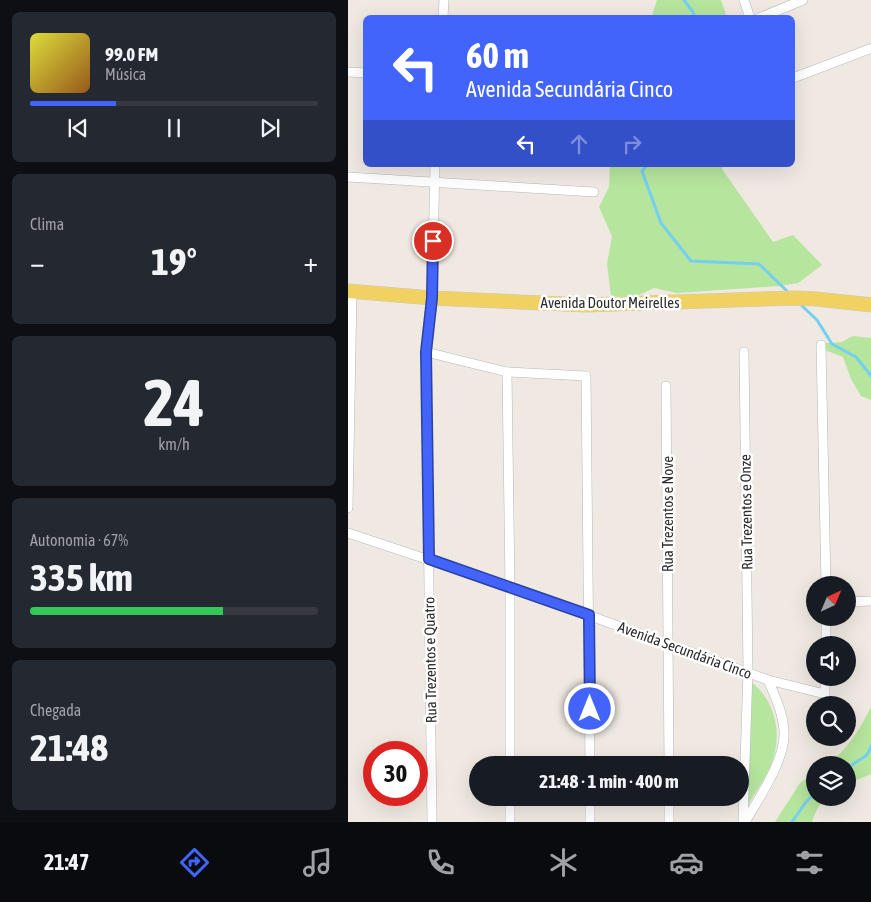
<!DOCTYPE html>
<html lang="pt">
<head>
<meta charset="utf-8">
<style>
	:root { --surface:#171b24; --page:#242831; --text:#f1f3f6; --muted:#9ea1a6; --line:#363941; --accent:#4264fb }
	body { margin:0; font-family:"Asap Condensed",sans-serif; background:var(--page); color:var(--text); height:100vh; display:flex; flex-direction:column; font-size:19px; white-space:nowrap }
	* { box-sizing:border-box; margin:0 }
	p { font-size:16px; color:var(--muted) }
	.icon { flex:none; width:28px; height:28px; fill:none; stroke:currentColor; stroke-width:2; stroke-linecap:round; stroke-linejoin:round }
	.map { position:relative; flex:1; overflow:hidden }
	.sheet { display:flex; flex-direction:column; gap:12px; padding:12px; background:#0d0f14; width:348px }
	.sheet>* { flex:none }
	.top-card { position:absolute; left:15px; top:15px; width:432px; height:152px; border-radius:8px; box-shadow:0 5px 20px #0002; background:#4264fb; color:#fff; overflow:hidden }
	.needle { width:32px; rotate:44deg }
	.tools { position:absolute; left:458px; top:576px; display:grid; gap:10px }
	.tools a { display:grid; place-items:center; width:50px; height:50px; border-radius:50%; background:var(--surface); box-shadow:0 5px 20px #0002; font-size:25px }
	.speed { position:absolute; left:15px; top:741px; display:flex; gap:10px; font-size:25px; font-weight:700; text-align:center }
	.speed>* { display:grid; place-content:center; width:65px; height:65px; border-radius:50%; background:var(--surface); box-shadow:0 5px 20px #0002; line-height:1 }
	.speed .limit { border:8px solid #d22; background:#fff; color:#111 }
	.pin { position:absolute; display:grid; place-items:center; width:42px; height:42px; color:#fff; margin:-21px; border:2px solid #fff; border-radius:50%; box-shadow:0 1px 5px #0007 }
	.me { position:absolute; width:55px; margin:-28px; rotate:0deg; stroke-linejoin:round; filter:drop-shadow(0 0 4px #0008) }
	.turn { display:flex; align-items:center; gap:18px; height:105px; padding:0 20px; font-size:22px }
	.turn .icon { width:65px; height:65px; stroke-width:2.5 }
	.turn b { display:block; font-size:35px; line-height:42px }
	.lanes { display:flex; align-items:center; height:48px; padding:0 20px; background:#0003; justify-content:center; gap:25px; direction:ltr }
	.lanes .off { opacity:.35 }
	.big { font-size:38px; font-weight:700; line-height:1.1 }
	.sheet .tile { flex:1; display:flex; flex-direction:column; justify-content:center; gap:8px; min-width:0; padding:0 18px; border-radius:8px; background:var(--page) }
	.sheet .dial { align-items:center; gap:0 }
	.dial b { font-size:65px; line-height:1 }
	.song { display:flex; align-items:center; gap:15px }
	.cover { width:60px; height:60px; border-radius:8px; background:linear-gradient(135deg,hsl(60 70% 55%),hsl(30 70% 35%)) }
	.played { height:5px; border-radius:2px; background:linear-gradient(90deg,var(--accent) 30%,var(--line) 30%) }
	.keys { display:flex; justify-content:space-around; direction:ltr }
	.heat { display:flex; justify-content:space-between; align-items:center; font-size:28px; direction:ltr }
	.charge { height:8px; border-radius:4px; background:linear-gradient(90deg,#34c759 67%,var(--line) 0) }
	.trip { position:absolute; left:121px; top:756px; width:280px; height:50px; border-radius:25px; background:var(--surface); box-shadow:0 5px 20px #0002; font-weight:700; line-height:50px; text-align:center }
	.tabs { display:flex; height:80px; justify-content:space-around; align-items:center; background:#090b0e; color:var(--muted) }
	.tabs .icon { width:35px; height:35px }
	.tabs .active { color:var(--accent) }
	.tabs b { font-size:22px; color:var(--text) }
	main { display:flex; flex:1; min-height:0 }
	.map>svg:first-child { display:block }
</style>
</head>
<body>
<main>
<section class="sheet">
<div class="tile">
<div class="song"><i class="cover"></i><div><b>99.0 FM</b><p>Música</p></div></div>
<div class="played"></div>
<div class="keys"><svg class="icon" aria-label="previous" viewBox="0 0 24 24"><path d="M18 5L8 12l10 7zM5 5v14"/></svg><svg class="icon" aria-label="pause" viewBox="0 0 24 24"><path d="M8 5v14M16 5v14"/></svg><svg class="icon" aria-label="next" viewBox="0 0 24 24"><path d="M6 5l10 7-10 7zM19 5v14"/></svg></div>
</div>
<div class="tile"><p>Clima</p>
<div class="heat"><a>−</a><b class="big">19°</b><a>+</a></div>
</div>
<div class="tile dial"><b>24</b><p>km/h</p></div>
<div class="tile"><p>Autonomia · 67%</p><b class="big">335 km</b><div class="charge"></div></div>
<div class="tile"><p>Chegada</p><b class="big">21:48</b></div>
</section>
<div class="map">
<svg width="524" height="822" viewBox="0 0 524 822">
	<rect width="100%" height="100%" fill="#efe9e1"/>
	<g fill="#b6e59e">
		<path d="M309,0H373L379,17H307L304,15Z"/>
		<path d="M262,165H375L374,169L425,242L445,235L474,265L450,283L432,286L329,293L306,288L287,297L263,296L259,264L264,236L251,207L261,187Z"/>
		<path d="M505,336L523,338V400L513,396L503,379L495,357L477,350L475,346L478,343L494,342Z"/>
		<path d="M402,681C428,700 435,735 423,765C417,780 406,794 398,808Z"/>
		<path d="M523,707V774L499,784V765H478C499,751 512,729 523,707Z"/>
		<path d="M466,773V798H479C471,803 467,813 464,822H427L452,783Z"/>
	</g>
	<g fill="none" stroke-linecap="round" stroke-linejoin="round">
		<g stroke="#75cff0" stroke-width="3">
			<path d="M336,0L345,12L347,18"/>
			<path d="M299,165L294,171L313,223L343,261L411,264L441,293"/>
			<path d="M451,303L469,320L484,344L508,357L524,377"/>
			<path d="M499,768L519,755L524,745"/>
			<path d="M444,822L458,802L466,794"/>
		</g>
		<defs>
			<g id="street">
				<path d="M396,0L402,18"/>
				<path d="M95,18L96,0"/>
				<path d="M411,18L455,0"/>
				<path d="M0,72L18,73"/>
				<path d="M445,78L524,48"/>
				<path d="M0,177L246,192"/>
				<path d="M473,345L478,585"/>
				<path d="M78,352L159,372L238,376L242,765"/>
				<path d="M159,372L162,587V765"/>
				<path d="M318,386L321,765"/>
				<path d="M0,508L4,292"/>
				<path d="M0,533L162,587L420,680L477,694V678"/>
				<path d="M499,602L524,601"/>
				<path d="M478,645V618"/>
				<path d="M242,798V822"/>
				<path d="M321,798V822"/>
				<path d="M84,822L78,352L84,298L87,165"/>
				<path d="M162,822V798"/>
				<path d="M395,822L400,671L396,352"/>
				<path d="M397,822C411,798 438,759 436,731C435,713 427,696 420,680"/>
			</g>
			<path id="primary" d="M0,291L84,298L238,305L447,298L468,299L524,305"/>
		</defs>
		<use href="#street" stroke="#b4b7c1" stroke-width="10"/>
		<use href="#primary" stroke="#c9c9c9" stroke-width="15"/>
		<use href="#street" stroke="#fff" stroke-width="9"/>
		<use href="#primary" stroke="#f2d163" stroke-width="14"/>
	</g>
	<g fill="none" stroke-linecap="round" stroke-linejoin="round">
		<defs>
			<path id="route" d="M85,241L84,298L78,352L81,559L241,615L242,709"/>
		</defs>
		<use href="#route" stroke="#2b41a3" stroke-width="12"/>
		<use href="#route" stroke="#4264fb" stroke-width="9"/>
	</g>
	<g text-anchor="middle" dominant-baseline="central" stroke-width="5" stroke-linejoin="round" paint-order="stroke">
		<g font-size="15" fill="#2e2e2e" stroke="#fff">
			<text x="262" y="302">Avenida Doutor Meirelles</text>
			<text transform="translate(398 512) rotate(-91)">Rua Trezentos e Onze</text>
			<text transform="translate(319 514) rotate(-90)">Rua Trezentos e Nove</text>
			<text transform="translate(337 650) rotate(20)">Avenida Secundária Cinco</text>
			<text transform="translate(82 660) rotate(-91)">Rua Trezentos e Quatro</text>
		</g>
	</g>
</svg>
<div class="tools">
<a><svg class="needle" viewBox="-14 -14 28 28"><path d="M0-13l5 13h-10z" fill="#e53935"/><path d="M0 13l5-13h-10z" fill="#9ea1a6"/></svg></a>
<a><svg class="icon" aria-label="sound" viewBox="0 0 24 24"><path d="M4 9h4l5-4v14l-5-4H4zM17 9q2 3 0 6"/></svg></a>
<a><svg class="icon" aria-label="search" viewBox="0 0 24 24"><circle cx="10" cy="10" r="6"/><path d="M15 15l6 6"/></svg></a>
<a><svg class="icon" aria-label="layers" viewBox="0 0 24 24"><path d="M12 4l9 5-9 5-9-5zM3 14l9 5 9-5"/></svg></a>
</div>
<div class="speed"><div class="limit">30</div></div>
<div class="pin" style="left:85px;top:241px;background:#d93025"><svg class="icon" aria-label="arrive" viewBox="0 0 24 24"><path d="M6 21V4h12l-3 4 3 4H6"/></svg></div>
<svg class="me" style="left:242px;top:709px" viewBox="-20 -20 40 40"><circle r="17" fill="#4264fb" stroke="#fff" stroke-width="3"/><path d="M0-11L8 9 0 5-8 9z" fill="#fff"/></svg>
<div class="trip">21:48 · 1 min · 400 m</div>
<div class="top-card">
<div class="turn"><svg class="icon" aria-label="left" viewBox="0 0 24 24"><path d="M17 20v-9H6M10 6l-5 5 5 5"/></svg><div><b>60 m</b>Avenida Secundária Cinco</div></div>
<div class="lanes"><svg class="icon" aria-label="left" viewBox="0 0 24 24"><path d="M17 20v-9H6M10 6l-5 5 5 5"/></svg><svg class="icon off" aria-label="ahead" viewBox="0 0 24 24"><path d="M12 20V5M6 11l6-6 6 6"/></svg><svg class="icon off" aria-label="right" viewBox="0 0 24 24"><path d="M7 20v-9h11M14 6l5 5-5 5"/></svg></div>
</div>
</div>
</main>
<nav class="tabs">
<b>21:47</b>
<svg class="icon active" aria-label="directions" viewBox="0 0 24 24"><path d="M12 3l9 9-9 9-9-9zM9 14v-3h6M13 9l2 2-2 2"/></svg>
<svg class="icon" aria-label="music" viewBox="0 0 24 24"><path d="M9 18V5l10-2v13"/><circle cx="6" cy="18" r="3"/><circle cx="16" cy="16" r="3"/></svg>
<svg class="icon" aria-label="phone" viewBox="0 0 24 24"><path d="M5 4h4l2 5-3 2q2 4 5 5l2-3 5 2v4C11 20 4 13 5 4z"/></svg>
<svg class="icon" aria-label="climate" viewBox="0 0 24 24"><path d="M12 3v18M4 7l16 10M4 17L20 7"/></svg>
<svg class="icon" aria-label="car" viewBox="0 0 24 24"><path d="M5 17H2v-5l4-1 3-4h7l3 4 3 1v5h-3M9 17h6M6 11h13"/><circle cx="7" cy="17" r="2"/><circle cx="17" cy="17" r="2"/></svg>
<svg class="icon" aria-label="filters" viewBox="0 0 24 24"><path d="M4 7h16M4 17h16"/><circle cx="9" cy="7" r="2"/><circle cx="15" cy="17" r="2"/></svg>
</nav>
</body>
</html>
